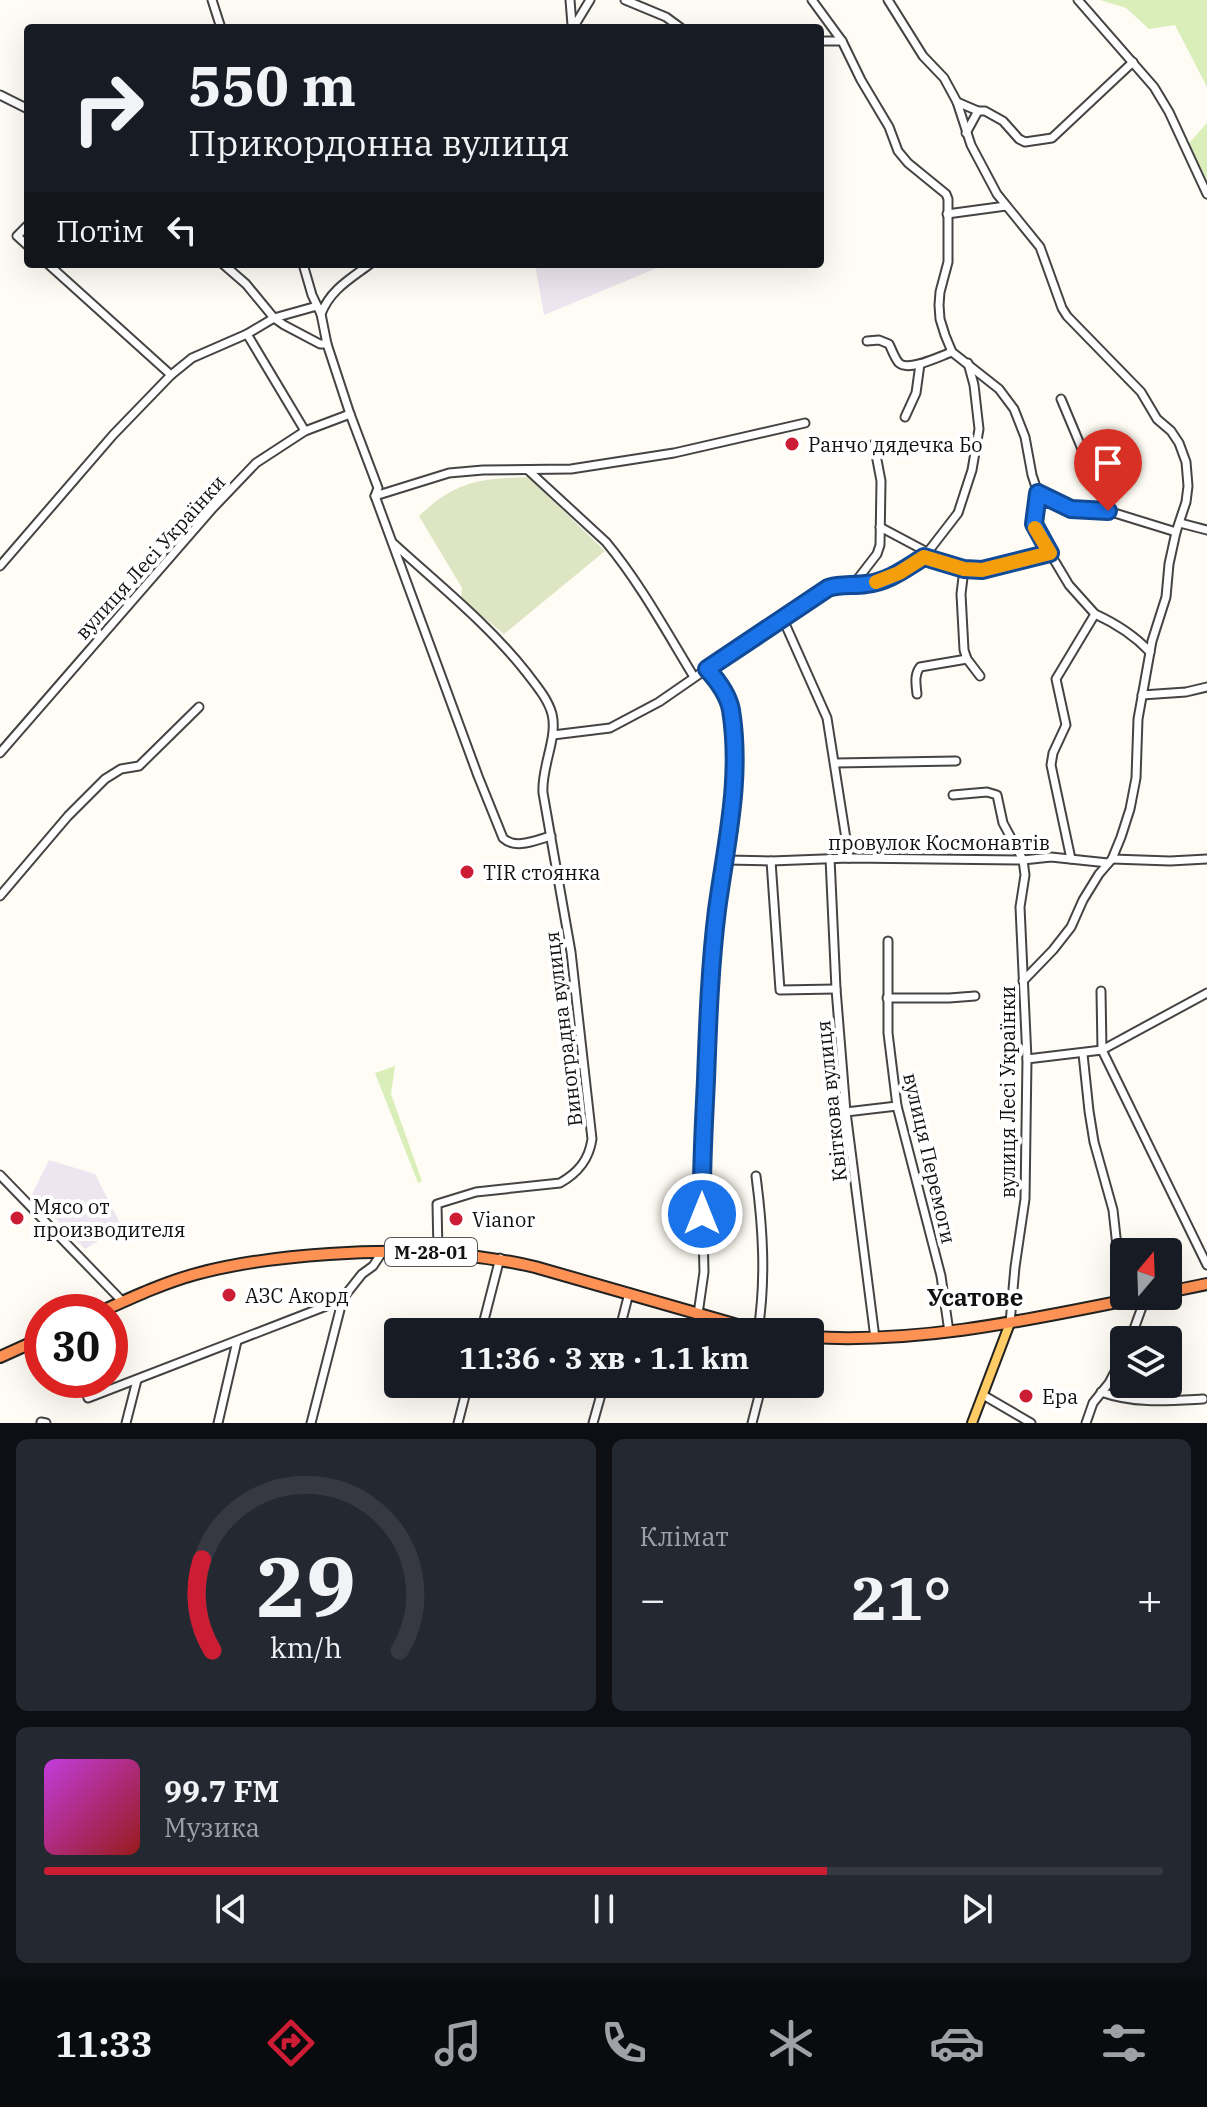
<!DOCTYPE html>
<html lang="uk">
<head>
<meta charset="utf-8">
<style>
	:root { --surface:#171b24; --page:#242831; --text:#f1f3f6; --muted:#9ea1a6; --line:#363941; --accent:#cd1d35 }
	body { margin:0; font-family:"IBM Plex Serif",serif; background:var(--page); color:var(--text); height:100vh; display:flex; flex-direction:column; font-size:30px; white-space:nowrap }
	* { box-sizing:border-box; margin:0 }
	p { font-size:26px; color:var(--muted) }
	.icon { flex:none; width:44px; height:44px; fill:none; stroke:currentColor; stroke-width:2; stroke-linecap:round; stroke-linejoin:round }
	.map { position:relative; height:1423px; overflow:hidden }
	.drawer { display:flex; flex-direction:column; gap:16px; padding:16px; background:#0d0f14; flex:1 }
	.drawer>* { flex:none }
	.guide { position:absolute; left:24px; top:24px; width:800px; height:244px; border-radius:8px; box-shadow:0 8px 32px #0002; background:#171b24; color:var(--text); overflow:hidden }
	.needle { width:52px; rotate:19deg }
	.tools { position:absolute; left:1110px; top:1238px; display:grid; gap:16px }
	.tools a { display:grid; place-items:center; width:72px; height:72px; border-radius:8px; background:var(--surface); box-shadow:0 8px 32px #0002; font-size:40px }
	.speed { position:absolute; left:24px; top:1294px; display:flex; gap:16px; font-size:40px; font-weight:700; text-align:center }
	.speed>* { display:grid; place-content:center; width:104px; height:104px; border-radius:50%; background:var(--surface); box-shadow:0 8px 32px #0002; line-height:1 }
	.speed .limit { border:12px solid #d22; background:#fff; color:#111 }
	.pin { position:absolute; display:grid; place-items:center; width:68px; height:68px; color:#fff; margin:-82px -34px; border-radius:50% 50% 50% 0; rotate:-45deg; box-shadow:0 0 8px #0007 }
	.pin .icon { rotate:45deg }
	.me { position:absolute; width:88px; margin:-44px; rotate:0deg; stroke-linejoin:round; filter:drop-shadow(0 0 6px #0008) }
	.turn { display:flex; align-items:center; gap:28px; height:168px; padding:0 32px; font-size:36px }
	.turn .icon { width:104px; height:104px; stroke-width:2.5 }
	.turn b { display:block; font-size:56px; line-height:68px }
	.then { display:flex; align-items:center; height:76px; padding:0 32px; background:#0003; gap:16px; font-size:30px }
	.big { font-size:60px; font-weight:700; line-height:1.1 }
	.drawer .widget { flex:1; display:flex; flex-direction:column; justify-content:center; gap:12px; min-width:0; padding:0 28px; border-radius:12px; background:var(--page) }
	.drawer .dial { align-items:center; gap:0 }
	.dial svg { height:208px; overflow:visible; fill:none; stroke:var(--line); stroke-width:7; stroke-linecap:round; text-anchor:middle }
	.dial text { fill:var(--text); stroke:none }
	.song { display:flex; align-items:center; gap:24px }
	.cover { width:96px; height:96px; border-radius:12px; background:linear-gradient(135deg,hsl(290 70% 55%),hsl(0 70% 35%)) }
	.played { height:8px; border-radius:4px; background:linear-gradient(90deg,var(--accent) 70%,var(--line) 70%) }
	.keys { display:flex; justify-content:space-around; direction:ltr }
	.heat { display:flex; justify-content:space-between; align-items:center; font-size:44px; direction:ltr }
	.drawer .tiles { flex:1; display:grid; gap:16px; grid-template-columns:1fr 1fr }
	.widget:last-child { grid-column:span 2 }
	.trip { position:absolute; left:384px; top:1318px; width:440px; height:80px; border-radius:8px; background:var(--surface); box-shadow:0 8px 32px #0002; font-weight:700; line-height:80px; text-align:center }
	.menu { display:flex; height:128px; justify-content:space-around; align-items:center; background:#090b0e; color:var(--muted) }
	.menu .icon { width:56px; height:56px }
	.menu .current { color:var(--accent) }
	.menu b { font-size:36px; color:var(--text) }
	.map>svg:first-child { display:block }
</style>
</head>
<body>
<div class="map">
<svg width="1207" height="1423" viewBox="0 0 1207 1423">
	<rect width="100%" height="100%" fill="#fffcf5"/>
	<g fill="#ede5ef">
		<path d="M535,264H667L544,315Z"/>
		<path d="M49,1160L95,1174L122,1227L85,1249L32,1194Z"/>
	</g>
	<g fill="#daeeba">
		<path d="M1100,0H1207V87L1175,25L1149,29L1126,8Z"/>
		<path d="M1207,123V180L1189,143Z"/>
		<path d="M395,1066L391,1094L422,1181L418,1183L375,1073Z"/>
	</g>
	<path fill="#dde5c2" d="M528,477L605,551L504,634L461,599L462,588L419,516C456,481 479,479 528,477Z"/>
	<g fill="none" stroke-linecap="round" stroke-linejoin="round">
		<defs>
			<g id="minor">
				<path d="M212,0L221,28"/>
				<path d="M570,0L572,25"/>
				<path d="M625,0L666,17L681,28"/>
				<path d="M812,0L842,41L861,80L889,127L898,151L908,163L946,194L948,199V262L940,292L939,305L940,319L945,335L952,352L999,389L1014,409L1025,437L1032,475L1038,493L1071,509L1108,511L1176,532"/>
				<path d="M888,0L923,56L944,78L957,102L971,145L997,194L1040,247L1062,308L1067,316L1141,392L1157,419L1171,431L1179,443L1186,462L1188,486L1186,502L1176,532L1169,564L1166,597L1152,641L1138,719L1136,778L1130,809L1121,837L1112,859L1099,874L1083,900L1071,927L1053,950L1023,981"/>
				<path d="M1078,0L1154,87L1169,112L1207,194"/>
				<path d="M573,28L590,0"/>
				<path d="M820,41H842"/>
				<path d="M0,95L28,109"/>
				<path d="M957,102L978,111H985L1003,121L1019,139L1025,142L1052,138L1133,62"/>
				<path d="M966,133L978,111"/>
				<path d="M947,214L1006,206"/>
				<path d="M28,225L17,236L28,246"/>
				<path d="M48,264L171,375"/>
				<path d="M223,264L246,284L274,318L284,325L320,344H327"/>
				<path d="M303,264L312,295L321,314L327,344L350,414L378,488L375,496L478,776L503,838C516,850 536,840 551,836"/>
				<path d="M321,314C330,290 350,279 370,264"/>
				<path d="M247,334L305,431"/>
				<path d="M867,341L879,340L889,344C892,350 895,359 899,363C909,372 940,356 952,352"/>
				<path d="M1061,399L1108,511"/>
				<path d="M905,417L916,393L920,364"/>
				<path d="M529,471L606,542C640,583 666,631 694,677"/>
				<path d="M1038,493L1034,519L1035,528L1069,585L1095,614L1056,679L1066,725L1053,753L1051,765L1071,859"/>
				<path d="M375,496L449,473L483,470L571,469L674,453L805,423"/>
				<path d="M1180,523L1207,530"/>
				<path d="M880,527L927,552"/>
				<path d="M393,543C439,585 488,624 526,672C536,685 548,699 552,714C558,738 541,767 543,793L571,952L592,1139C589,1160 578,1173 560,1183L476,1192L437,1204L438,1252"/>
				<path d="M924,557L958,513L972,470L979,429L974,385L968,363"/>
				<path d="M0,566L113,435L171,375L192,358L247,334L274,318L317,306"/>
				<path d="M964,569L961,594L964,650L967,659L980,676"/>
				<path d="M853,585L877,554L880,545L881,481L874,444"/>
				<path d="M1095,614C1117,624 1134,635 1150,652"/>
				<path d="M782,617L827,718L849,858"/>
				<path d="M917,694C916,684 914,675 920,667L967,659"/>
				<path d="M1142,695L1186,692L1207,687"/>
				<path d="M553,735L610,728L659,702L782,617L828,588C840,584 853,586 866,584C888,582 906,568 924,557L964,569L982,570L1050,553"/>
				<path d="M0,753L213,508L256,463L305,431L350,414"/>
				<path d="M835,763L956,761"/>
				<path d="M953,795L987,792L997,795L1003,823L1023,860L1025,875L1020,907L1027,1059L1025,1199L1015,1267L1010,1323"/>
				<path d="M830,858L836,989L846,1112L875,1338"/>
				<path d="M1112,859L1170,861L1207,859"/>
				<path d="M726,860L771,861L849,858L1023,860L1051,857L1108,863"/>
				<path d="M771,861L780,990L836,989"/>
				<path d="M0,896L68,816L105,779L121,769L139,766L199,707"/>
				<path d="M888,941V1033L897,1106L941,1276L949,1332"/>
				<path d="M1101,991L1102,1050L1207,1265"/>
				<path d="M887,998H949L975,996"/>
				<path d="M1083,1054L1089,1111L1094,1142L1113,1210L1123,1301"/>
				<path d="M1027,1059L1102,1050L1207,993"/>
				<path d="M846,1112L897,1106"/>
				<path d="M0,1175L123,1302"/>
				<path d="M756,1176C763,1229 766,1279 758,1331"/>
				<path d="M698,1314L704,1272L702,1192L707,1043L717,911L733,816L735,771L731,711L729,701L720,683L707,669"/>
				<path d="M481,1332L500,1258"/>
				<path d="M619,1332L629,1293"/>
				<path d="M1130,1340L1146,1296"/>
				<path d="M82,1380L88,1398L334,1303L343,1298L362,1274L373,1266L383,1251"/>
				<path d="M1101,1392C1135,1404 1167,1401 1203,1399"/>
				<path d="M983,1395L1031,1423"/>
				<path d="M41,1422L46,1423"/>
				<path d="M126,1423L137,1380"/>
				<path d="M218,1423L237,1341"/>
				<path d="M311,1423L343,1298"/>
				<path d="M458,1423L468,1384"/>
				<path d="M593,1423L604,1384"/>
				<path d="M752,1423L762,1384"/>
				<path d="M1086,1423L1093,1403L1109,1383L1124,1354"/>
			</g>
			<path id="major" d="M972,1423L1010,1323"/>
			<g id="highway">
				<path d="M1168,1292L1207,1284"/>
				<path d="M100,1312C131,1298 163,1283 196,1274C240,1262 284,1257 329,1254C398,1249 467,1251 535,1267L762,1332"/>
				<path d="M810,1337C924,1344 1036,1318 1147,1296"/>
				<path d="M0,1357L42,1338"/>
			</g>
		</defs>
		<use href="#minor" stroke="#444" stroke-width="11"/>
		<use href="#major" stroke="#222" stroke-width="12"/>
		<use href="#highway" stroke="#222" stroke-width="14"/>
		<use href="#minor" stroke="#fff" stroke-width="7"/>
		<use href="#major" stroke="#ffcc65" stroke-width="8"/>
		<use href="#highway" stroke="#fe9254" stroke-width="10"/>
	</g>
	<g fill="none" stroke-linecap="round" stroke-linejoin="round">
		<defs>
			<path id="route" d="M702,1214C701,1169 704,1124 706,1080C708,1024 710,966 717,910C726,843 742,779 731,710C728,694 718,681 707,669L828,588C841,584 853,586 866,584C888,582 906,568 924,557L964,569L982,570L1050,553L1034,524L1038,493L1071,509L1108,511"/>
		</defs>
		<use href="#route" stroke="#114b97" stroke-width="20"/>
		<use href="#route" stroke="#1a73e8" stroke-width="14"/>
		<path stroke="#f59e0b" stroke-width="14" d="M876,582L899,573L924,557L964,569L982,570L1050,553L1035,528"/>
	</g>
	<g fill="#cd1d35" stroke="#fff" stroke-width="3">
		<circle cx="792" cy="444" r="8"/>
		<circle cx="467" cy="872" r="8"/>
		<circle cx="17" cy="1218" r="8"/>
		<circle cx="456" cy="1219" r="8"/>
		<circle cx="229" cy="1295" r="8"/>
		<circle cx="1026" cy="1396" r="8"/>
	</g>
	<g text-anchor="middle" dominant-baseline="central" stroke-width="8" stroke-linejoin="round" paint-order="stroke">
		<rect fill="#fff" stroke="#585858" stroke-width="2" x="385" y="1238" width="92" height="28" rx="6"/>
		<g font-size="18" font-weight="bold" fill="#111">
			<text x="431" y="1252">М-28-01</text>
		</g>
		<g font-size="20" fill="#111" stroke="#fff" text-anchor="start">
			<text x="808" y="444">Ранчо дядечка Бо</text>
			<text x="483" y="872">TIR стоянка</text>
			<text x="33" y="1206">Мясо от<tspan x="33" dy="23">производителя</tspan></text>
			<text x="472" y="1219">Vianor</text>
			<text x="245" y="1295">АЗС Акорд</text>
			<text x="1042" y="1396">Ера</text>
		</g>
		<g font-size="20" fill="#111" stroke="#fff">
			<text transform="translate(150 557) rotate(-48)">вулиця Лесі Українки</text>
			<text x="939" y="842">провулок Космонавтів</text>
			<text transform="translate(563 1029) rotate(-97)">Виноградна вулиця</text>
			<text transform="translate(1007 1092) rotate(-90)">вулиця Лесі Українки</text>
			<text transform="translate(831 1101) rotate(-96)">Квіткова вулиця</text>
			<text transform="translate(930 1158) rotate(77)">вулиця Перемоги</text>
		</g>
		<g font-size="24" font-weight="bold" fill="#111" stroke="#fff">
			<text x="975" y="1297">Усатове</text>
		</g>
	</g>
</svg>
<div class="tools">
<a><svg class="needle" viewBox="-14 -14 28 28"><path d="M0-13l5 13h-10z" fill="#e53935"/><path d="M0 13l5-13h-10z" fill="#9ea1a6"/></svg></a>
<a><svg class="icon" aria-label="layers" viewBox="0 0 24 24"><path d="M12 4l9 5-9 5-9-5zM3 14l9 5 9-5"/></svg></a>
</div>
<div class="speed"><div class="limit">30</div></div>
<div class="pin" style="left:1108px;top:511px;background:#d93025"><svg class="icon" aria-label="arrive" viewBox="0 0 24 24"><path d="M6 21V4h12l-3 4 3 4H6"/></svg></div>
<svg class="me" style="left:702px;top:1214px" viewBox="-20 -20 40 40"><circle r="17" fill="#1a73e8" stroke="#fff" stroke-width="3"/><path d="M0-11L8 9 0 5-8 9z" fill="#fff"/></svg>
<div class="trip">11:36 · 3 хв · 1.1 km</div>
<div class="guide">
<div class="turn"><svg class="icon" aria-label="right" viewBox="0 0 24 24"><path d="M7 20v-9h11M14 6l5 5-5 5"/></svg><div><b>550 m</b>Прикордонна вулиця</div></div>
<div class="then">Потім<svg class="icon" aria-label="left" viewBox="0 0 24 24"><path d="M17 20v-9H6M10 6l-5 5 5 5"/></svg></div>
</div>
</div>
<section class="drawer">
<div class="tiles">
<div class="widget dial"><svg viewBox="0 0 100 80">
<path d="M14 69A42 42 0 1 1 86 69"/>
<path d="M14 69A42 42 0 0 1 10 34" stroke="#cd1d35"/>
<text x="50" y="56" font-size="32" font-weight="700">29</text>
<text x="50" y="72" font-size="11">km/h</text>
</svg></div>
<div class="widget"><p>Клімат</p>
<div class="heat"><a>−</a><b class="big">21°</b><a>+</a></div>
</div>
<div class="widget">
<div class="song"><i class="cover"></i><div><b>99.7 FM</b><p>Музика</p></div></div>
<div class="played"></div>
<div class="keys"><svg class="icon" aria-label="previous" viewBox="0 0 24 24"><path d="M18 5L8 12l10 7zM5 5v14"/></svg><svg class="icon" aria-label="pause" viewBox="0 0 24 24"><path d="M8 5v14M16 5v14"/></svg><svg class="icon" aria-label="next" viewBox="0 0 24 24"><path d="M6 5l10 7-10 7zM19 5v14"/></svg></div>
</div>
</div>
</section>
<nav class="menu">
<b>11:33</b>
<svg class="icon current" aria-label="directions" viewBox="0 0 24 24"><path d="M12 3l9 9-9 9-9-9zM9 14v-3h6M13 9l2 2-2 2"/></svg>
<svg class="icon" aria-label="music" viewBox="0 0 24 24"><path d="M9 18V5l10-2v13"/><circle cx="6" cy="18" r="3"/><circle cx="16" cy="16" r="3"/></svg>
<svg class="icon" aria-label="phone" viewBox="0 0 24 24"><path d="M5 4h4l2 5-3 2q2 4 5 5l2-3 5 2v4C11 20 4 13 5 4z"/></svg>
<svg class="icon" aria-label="climate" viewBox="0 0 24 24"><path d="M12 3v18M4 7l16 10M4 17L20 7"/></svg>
<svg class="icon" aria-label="car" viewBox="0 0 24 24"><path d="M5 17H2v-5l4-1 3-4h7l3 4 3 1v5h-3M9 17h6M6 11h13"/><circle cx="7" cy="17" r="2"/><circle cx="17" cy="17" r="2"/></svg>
<svg class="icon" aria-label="filters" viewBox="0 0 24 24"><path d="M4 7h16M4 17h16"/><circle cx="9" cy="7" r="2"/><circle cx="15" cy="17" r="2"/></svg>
</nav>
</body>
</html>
